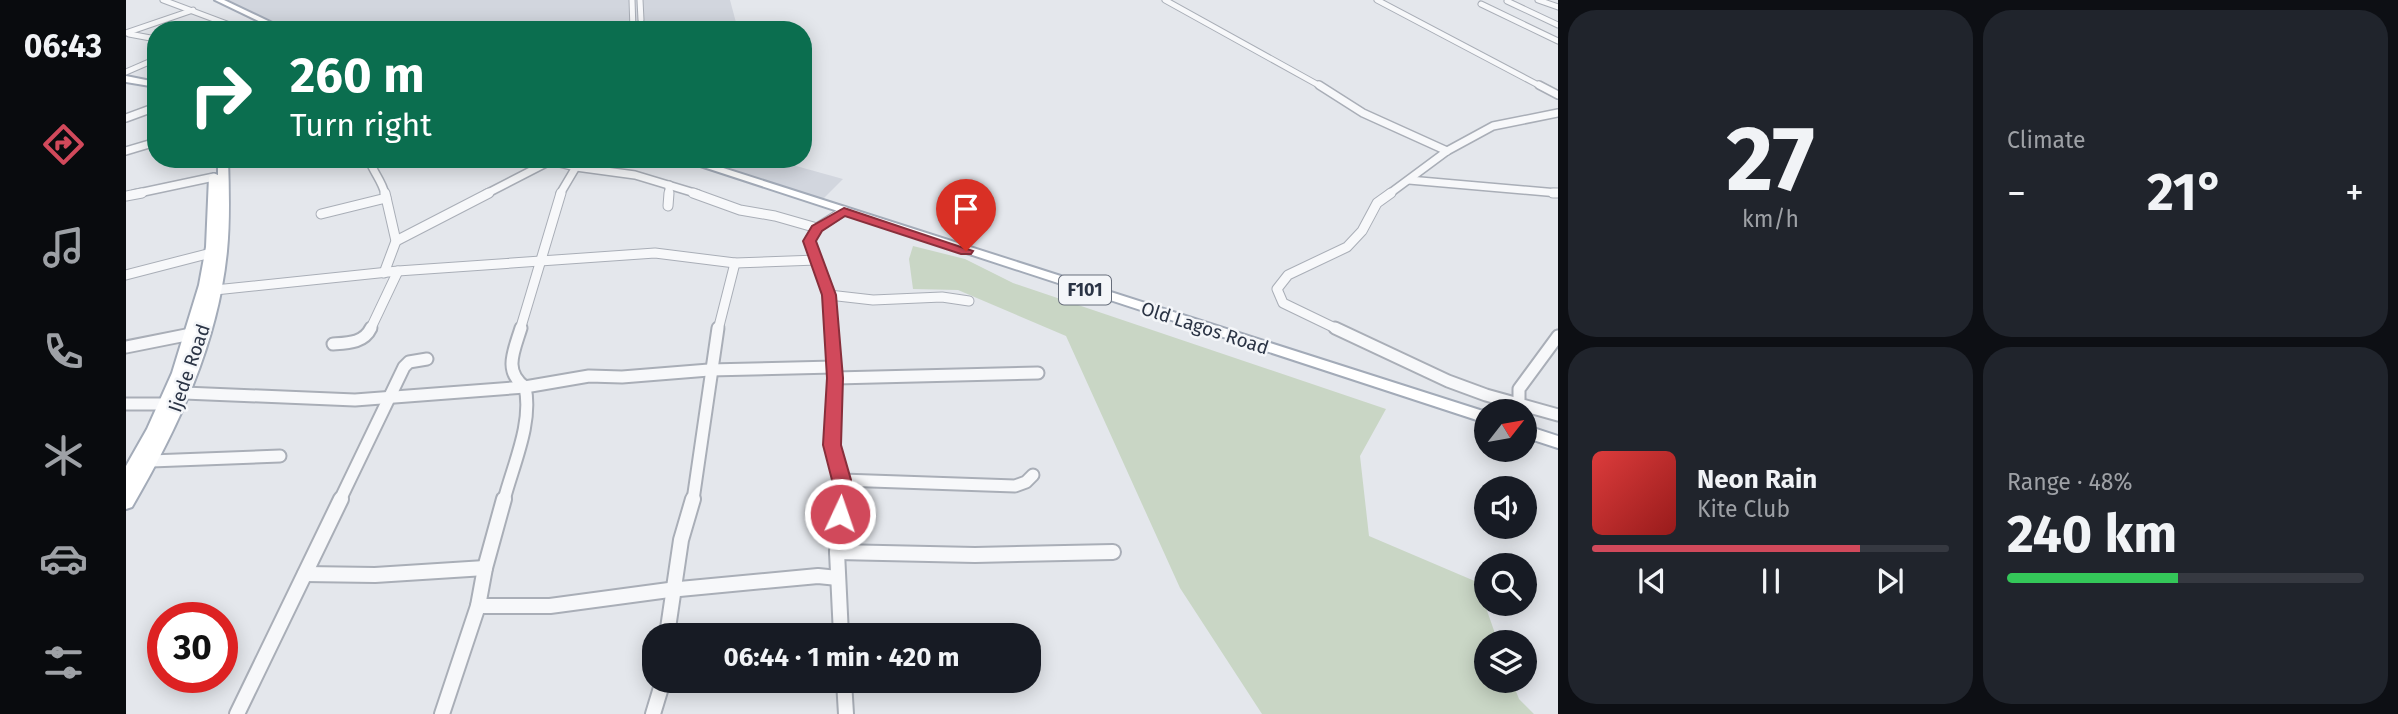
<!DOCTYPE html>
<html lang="en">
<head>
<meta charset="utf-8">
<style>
	:root { --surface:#171b24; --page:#20242c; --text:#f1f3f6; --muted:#9ea1a6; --line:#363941; --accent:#d1495b }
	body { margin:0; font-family:"Fira Sans",sans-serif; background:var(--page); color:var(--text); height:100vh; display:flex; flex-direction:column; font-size:26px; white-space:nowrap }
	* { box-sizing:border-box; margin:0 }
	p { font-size:23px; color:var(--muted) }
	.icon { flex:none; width:38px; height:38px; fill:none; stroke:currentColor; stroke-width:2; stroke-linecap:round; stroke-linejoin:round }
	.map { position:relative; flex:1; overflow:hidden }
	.panel { display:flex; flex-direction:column; gap:10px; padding:10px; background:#0d0f14; width:840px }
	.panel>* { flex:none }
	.top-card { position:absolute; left:21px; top:21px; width:665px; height:147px; border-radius:28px; box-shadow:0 4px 18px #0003; background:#0b6e4f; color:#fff; overflow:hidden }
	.needle { width:46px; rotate:59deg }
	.fabs { position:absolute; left:1348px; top:399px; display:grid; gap:14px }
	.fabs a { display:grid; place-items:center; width:63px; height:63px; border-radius:50%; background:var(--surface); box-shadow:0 4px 18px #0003; font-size:35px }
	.speed { position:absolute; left:21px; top:602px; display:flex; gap:14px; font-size:35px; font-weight:700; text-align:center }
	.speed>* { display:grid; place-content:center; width:91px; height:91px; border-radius:50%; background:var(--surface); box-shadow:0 4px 18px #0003; line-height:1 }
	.speed .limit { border:10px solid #d22; background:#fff; color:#111 }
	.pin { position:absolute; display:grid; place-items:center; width:60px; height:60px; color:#fff; margin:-72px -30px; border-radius:50% 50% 50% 0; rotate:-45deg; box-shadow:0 0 7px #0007 }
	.pin .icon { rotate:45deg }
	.me { position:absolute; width:77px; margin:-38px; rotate:3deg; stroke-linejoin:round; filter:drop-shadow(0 0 5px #0008) }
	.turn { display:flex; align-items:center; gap:24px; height:147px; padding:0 28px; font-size:32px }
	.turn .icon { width:91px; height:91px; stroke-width:2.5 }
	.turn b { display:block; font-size:49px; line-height:60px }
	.big { font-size:52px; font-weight:700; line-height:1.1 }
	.panel .card { flex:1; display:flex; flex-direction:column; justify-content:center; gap:10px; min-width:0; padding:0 24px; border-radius:28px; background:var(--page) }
	.panel .dial { align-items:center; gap:0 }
	.dial b { font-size:91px; line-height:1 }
	.song { display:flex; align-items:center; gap:21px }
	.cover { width:84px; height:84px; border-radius:10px; background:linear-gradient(135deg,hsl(0 70% 55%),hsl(0 70% 35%)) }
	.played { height:7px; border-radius:4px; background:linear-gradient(90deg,var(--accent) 75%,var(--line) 75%) }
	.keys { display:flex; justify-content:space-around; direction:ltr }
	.heat { display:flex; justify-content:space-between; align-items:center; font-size:38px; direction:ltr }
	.charge { height:10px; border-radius:5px; background:linear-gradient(90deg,#34c759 48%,var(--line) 0) }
	.panel .tiles { flex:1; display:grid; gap:10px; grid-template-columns:repeat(2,1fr) }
	.trip { position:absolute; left:516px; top:623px; width:399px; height:70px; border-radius:28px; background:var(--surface); box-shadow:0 4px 18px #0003; font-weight:700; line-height:70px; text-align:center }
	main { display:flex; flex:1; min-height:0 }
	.tabs { display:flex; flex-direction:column; width:126px; justify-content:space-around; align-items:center; background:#090b0e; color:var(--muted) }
	.tabs .icon { width:49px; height:49px }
	.tabs .selected { color:var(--accent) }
	.tabs b { font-size:32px; color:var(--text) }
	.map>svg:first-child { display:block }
</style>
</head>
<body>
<main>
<nav class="tabs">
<b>06:43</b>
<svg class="icon selected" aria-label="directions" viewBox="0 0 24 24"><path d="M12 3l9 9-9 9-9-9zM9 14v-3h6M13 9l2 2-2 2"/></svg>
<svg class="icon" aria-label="music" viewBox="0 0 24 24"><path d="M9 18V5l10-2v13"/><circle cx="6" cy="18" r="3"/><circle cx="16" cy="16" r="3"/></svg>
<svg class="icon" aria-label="phone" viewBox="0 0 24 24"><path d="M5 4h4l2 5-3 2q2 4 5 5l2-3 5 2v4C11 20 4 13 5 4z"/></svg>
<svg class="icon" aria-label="climate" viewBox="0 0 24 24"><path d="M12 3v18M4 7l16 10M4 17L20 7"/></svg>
<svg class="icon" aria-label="car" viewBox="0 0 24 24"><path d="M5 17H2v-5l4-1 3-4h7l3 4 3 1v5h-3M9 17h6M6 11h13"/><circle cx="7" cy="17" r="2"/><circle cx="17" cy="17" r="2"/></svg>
<svg class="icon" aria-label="filters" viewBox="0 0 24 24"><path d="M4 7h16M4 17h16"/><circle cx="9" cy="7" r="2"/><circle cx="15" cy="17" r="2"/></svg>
</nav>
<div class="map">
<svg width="1432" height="714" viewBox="0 0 1432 714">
	<rect width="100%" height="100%" fill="#e4e7ec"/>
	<g fill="#d2d6de">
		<path d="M95,0H604L612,30H169Z"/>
		<path d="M571,159H645L717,179L696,200Z"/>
	</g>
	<path fill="#c9d6c5" d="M787,246L839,259L887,283L1260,409L1234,456L1243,536L1351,582L1372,642H1360V681H1386L1393,699L1408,714H1136L1054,588L940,336L832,290L787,289L783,259Z"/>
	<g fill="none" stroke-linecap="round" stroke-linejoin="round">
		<defs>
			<g id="minor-far4">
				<path d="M37,0L117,30"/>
				<path d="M506,0L507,30"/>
				<path d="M514,0L515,20"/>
				<path d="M1039,0L1196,87"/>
				<path d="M1251,0L1416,87"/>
				<path d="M1412,0L1432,7"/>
				<path d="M1381,1L1432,25"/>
				<path d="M1355,4L1432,41"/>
				<path d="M0,33L67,10"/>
				<path d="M3,34L30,39"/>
				<path d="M0,72L30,59"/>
			</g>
			<g id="minor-far3">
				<path d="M1193,85L1237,113L1321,151"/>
				<path d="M1413,85L1432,95"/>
				<path d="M0,118L30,107"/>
				<path d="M0,151L30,142"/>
				<path d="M417,159L450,167L509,175L572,194"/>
				<path d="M243,160C248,173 256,181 259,194"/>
				<path d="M1283,180L1432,193"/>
				<path d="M8,194L88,177"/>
				<path d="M360,194L424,161"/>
				<path d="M434,194L450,167"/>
				<path d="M543,194V185"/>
				<path d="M1263,194L1321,151L1367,126L1432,113"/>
			</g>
			<g id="minor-far2">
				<path d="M567,193L614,210L649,216L691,228"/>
				<path d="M1427,193H1432"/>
				<path d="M0,196L16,193"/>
				<path d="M542,206L543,193"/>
				<path d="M195,214L260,198"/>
				<path d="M270,241L363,193"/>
				<path d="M258,273L270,241L259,193"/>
				<path d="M0,275L85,253"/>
				<path d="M89,290L272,271L529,253L609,263L691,260"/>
				<path d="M703,295L747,300L816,297L843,301"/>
				<path d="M244,330L272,271"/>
				<path d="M394,330L435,193"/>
				<path d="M592,330L609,263"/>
				<path d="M706,330L703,295L683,241L691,228L718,211"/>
				<path d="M1213,330L1157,303L1151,289L1162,275L1221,247L1236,231L1251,203L1265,193"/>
			</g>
			<g id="minor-far1">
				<path d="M705,328L709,378L707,445L716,480L715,500"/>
				<path d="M1209,328L1322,381L1360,395L1432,415"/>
				<path d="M207,344C222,343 238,343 245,328"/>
				<path d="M0,347L65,334"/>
				<path d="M709,378L912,373"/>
				<path d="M58,393L229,400L399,387L463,376L496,377L583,370L708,367"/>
				<path d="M0,404H41"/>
				<path d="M1393,404V389L1432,336"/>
				<path d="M25,461L154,456"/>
				<path d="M716,480L889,486L900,482L907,475"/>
				<path d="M214,500L278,367L283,362L301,359"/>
				<path d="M378,500C387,465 407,423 399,387C377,371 388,351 395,328"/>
				<path d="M567,500L592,328"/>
			</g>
			<g id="minor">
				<path d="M715,499L711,552L715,635"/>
				<path d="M711,552L849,555L987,552"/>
				<path d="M179,574L249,575L359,568"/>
				<path d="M352,606H424L543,590L692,576L712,578"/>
				<path d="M541,635L555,540L567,499"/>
				<path d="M718,681L720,714"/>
				<path d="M111,714L215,499"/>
				<path d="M316,714L352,606L359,568L378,499"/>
				<path d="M527,714L537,681"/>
			</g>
			<g id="major">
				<path d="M89,0H98L161,30H151Z"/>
				<path d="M0,76L30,82V87L0,82Z"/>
				<path d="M92,159H102C103,190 104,220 101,251C92,343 52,428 6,507L0,509V466L21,429L46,373L73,285L80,247L83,177L88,174L92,175Z"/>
				<path d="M553,159H569L1360,412V423Z"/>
				<path d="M1398,425L1432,436V448L1398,437Z"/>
			</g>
		</defs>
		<use href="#minor-far4" stroke="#a9aeb7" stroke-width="7"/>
		<use href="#minor-far3" stroke="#a9aeb7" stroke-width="10"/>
		<use href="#minor-far2" stroke="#a9aeb7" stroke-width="11"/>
		<use href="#minor-far1" stroke="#a9aeb7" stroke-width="15"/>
		<use href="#minor" stroke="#a9aeb7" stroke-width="18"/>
		<use href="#major" stroke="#a3abb8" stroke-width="4"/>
		<use href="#minor-far4" stroke="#f7f8fa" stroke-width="5"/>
		<use href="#minor-far3" stroke="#f7f8fa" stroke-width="7"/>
		<use href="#minor-far2" stroke="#f7f8fa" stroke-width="9"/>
		<use href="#minor-far1" stroke="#f7f8fa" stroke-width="11"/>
		<use href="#minor" stroke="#f7f8fa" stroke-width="14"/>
		<use href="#major" fill="#fff" fill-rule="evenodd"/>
	</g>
	<path fill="#d1495b" stroke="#882f3b" stroke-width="2" d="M718,208L847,251L845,254H835L719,216L696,231L690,241L710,295L717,378L715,445L725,480L724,514L721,520L714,522L707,520L704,514L706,480L697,445L701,378L696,295L677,241L686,226Z"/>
	<g text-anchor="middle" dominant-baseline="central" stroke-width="5" stroke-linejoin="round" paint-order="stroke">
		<rect fill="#f4f6f9" stroke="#676e7b" stroke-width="2" x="933" y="275.5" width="52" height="29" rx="5"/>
		<g font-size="18" font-weight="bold" fill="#2b3445">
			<text x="959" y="290">F101</text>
		</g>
		<g font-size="19" fill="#2b3445" stroke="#f4f6f9">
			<text transform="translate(1079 328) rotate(18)">Old Lagos Road</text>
			<text transform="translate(63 368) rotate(-71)">Ijede Road</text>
		</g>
	</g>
</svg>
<div class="fabs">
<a><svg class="needle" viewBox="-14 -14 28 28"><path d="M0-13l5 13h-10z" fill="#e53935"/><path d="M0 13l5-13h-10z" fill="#9ea1a6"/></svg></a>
<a><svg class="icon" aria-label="sound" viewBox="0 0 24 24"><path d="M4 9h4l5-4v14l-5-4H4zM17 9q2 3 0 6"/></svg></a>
<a><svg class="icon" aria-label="search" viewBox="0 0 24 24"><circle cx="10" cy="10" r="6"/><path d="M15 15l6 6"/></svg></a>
<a><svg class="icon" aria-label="layers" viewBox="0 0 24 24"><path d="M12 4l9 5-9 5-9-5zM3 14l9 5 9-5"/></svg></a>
</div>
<div class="speed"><div class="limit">30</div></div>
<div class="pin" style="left:840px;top:251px;background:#d93025"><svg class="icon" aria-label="arrive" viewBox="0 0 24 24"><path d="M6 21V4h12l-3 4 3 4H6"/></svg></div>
<svg class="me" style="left:714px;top:514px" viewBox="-20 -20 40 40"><circle r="17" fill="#d1495b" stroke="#fff" stroke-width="3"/><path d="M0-11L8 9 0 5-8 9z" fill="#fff"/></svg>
<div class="trip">06:44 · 1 min · 420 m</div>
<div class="top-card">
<div class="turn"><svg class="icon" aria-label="right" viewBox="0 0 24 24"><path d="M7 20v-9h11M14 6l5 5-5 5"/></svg><div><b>260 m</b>Turn right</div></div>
</div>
</div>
<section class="panel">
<div class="tiles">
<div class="card dial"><b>27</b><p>km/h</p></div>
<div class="card"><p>Climate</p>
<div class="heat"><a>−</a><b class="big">21°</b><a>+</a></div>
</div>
<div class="card">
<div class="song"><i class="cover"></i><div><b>Neon Rain</b><p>Kite Club</p></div></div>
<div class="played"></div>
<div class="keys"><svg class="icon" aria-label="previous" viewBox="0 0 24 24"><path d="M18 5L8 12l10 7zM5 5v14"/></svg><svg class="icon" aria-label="pause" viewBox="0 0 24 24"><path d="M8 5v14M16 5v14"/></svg><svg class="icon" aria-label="next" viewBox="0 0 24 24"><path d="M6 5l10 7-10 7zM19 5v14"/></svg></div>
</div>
<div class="card"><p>Range · 48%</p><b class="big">240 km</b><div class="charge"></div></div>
</div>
</section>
</main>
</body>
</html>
